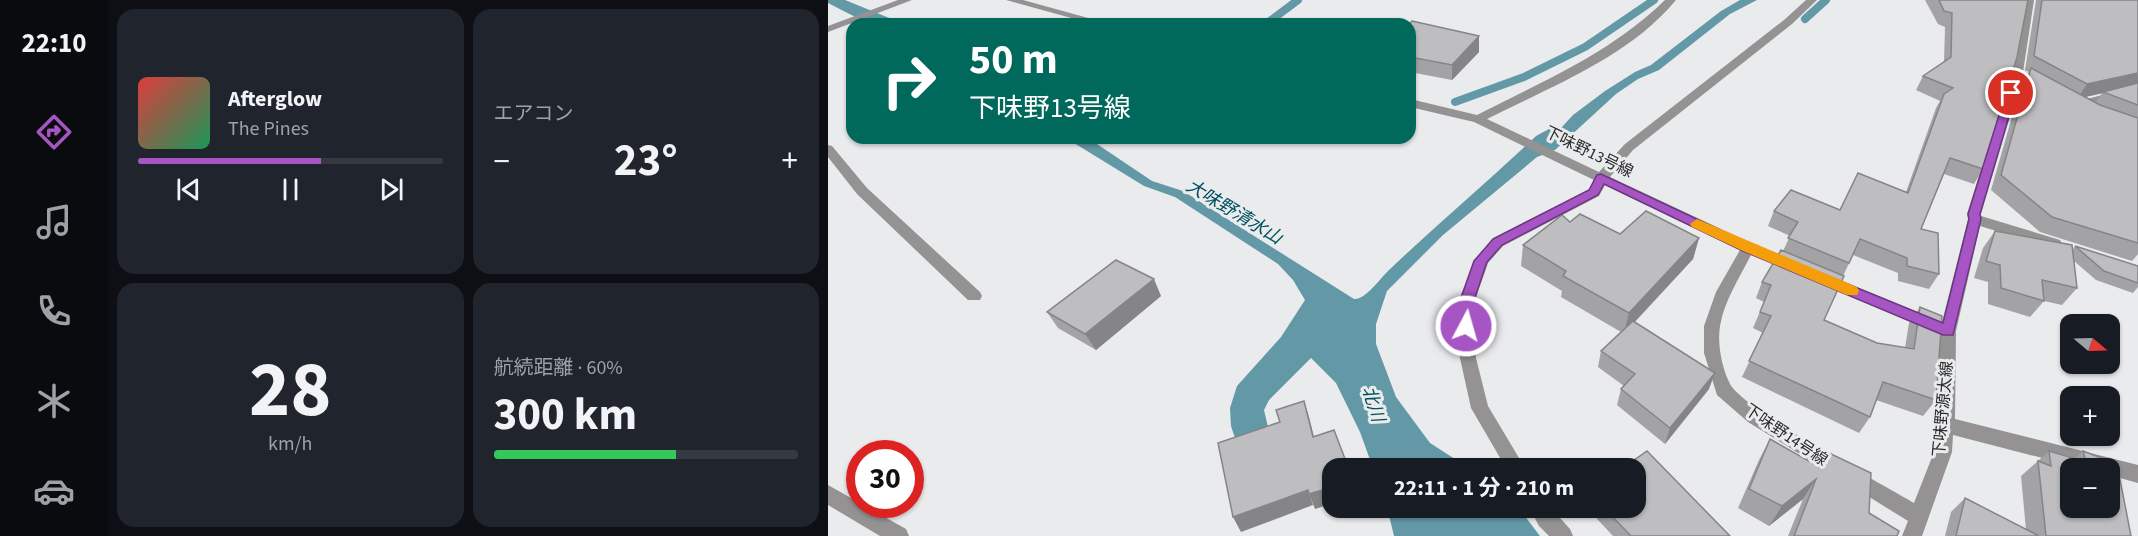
<!DOCTYPE html>
<html lang="ja">
<head>
<meta charset="utf-8">
<style>
	:root { --surface:#171b24; --page:#20242c; --text:#f1f3f6; --muted:#9ea1a6; --line:#363941; --accent:#a755c5 }
	body { margin:0; font-family:"Source Sans 3","Noto Sans JP",sans-serif; background:var(--page); color:var(--text); height:100vh; display:flex; flex-direction:column; font-size:22px; white-space:nowrap }
	* { box-sizing:border-box; margin:0 }
	p { font-size:20px; color:var(--muted) }
	.icon { flex:none; width:33px; height:33px; fill:none; stroke:currentColor; stroke-width:2; stroke-linecap:round; stroke-linejoin:round }
	.map { position:relative; flex:1; overflow:hidden }
	.sheet { display:flex; flex-direction:column; gap:9px; padding:9px; background:#0d0f14; width:720px }
	.sheet>* { flex:none }
	.hud { position:absolute; left:18px; top:18px; width:570px; height:126px; border-radius:18px; box-shadow:0 2px 4px #0004; background:#00695c; color:#fff; overflow:hidden }
	.needle { width:39px; rotate:109deg }
	.buttons { position:absolute; left:1232px; top:314px; display:grid; gap:12px }
	.buttons a { display:grid; place-items:center; width:60px; height:60px; border-radius:12px; background:var(--surface); box-shadow:0 2px 4px #0004; font-size:30px }
	.speed { position:absolute; left:18px; top:440px; display:flex; gap:12px; font-size:30px; font-weight:700; text-align:center }
	.speed>* { display:grid; place-content:center; width:78px; height:78px; border-radius:50%; background:var(--surface); box-shadow:0 2px 4px #0004; line-height:1 }
	.speed .limit { border:9px solid #d22; background:#fff; color:#111 }
	.pin { position:absolute; display:grid; place-items:center; width:51px; height:51px; color:#fff; margin:-26px; border:3px solid #fff; border-radius:50%; box-shadow:0 2px 6px #0007 }
	.me { position:absolute; width:66px; margin:-33px; rotate:6deg; stroke-linejoin:round; filter:drop-shadow(0 0 4px #0008) }
	.turn { display:flex; align-items:center; gap:21px; height:126px; padding:0 24px; font-size:27px }
	.turn .icon { width:78px; height:78px; stroke-width:2.5 }
	.turn b { display:block; font-size:42px; line-height:51px }
	.big { font-size:45px; font-weight:700; line-height:1.1 }
	.sheet .widget { flex:1; display:flex; flex-direction:column; justify-content:center; gap:9px; min-width:0; padding:0 21px; border-radius:18px; background:var(--page) }
	.sheet .dial { align-items:center; gap:0 }
	.dial b { font-size:78px; line-height:1 }
	.song { display:flex; align-items:center; gap:18px }
	.cover { width:72px; height:72px; border-radius:9px; background:linear-gradient(135deg,hsl(0 70% 55%),hsl(150 70% 35%)) }
	.played { height:6px; border-radius:3px; background:linear-gradient(90deg,var(--accent) 60%,var(--line) 60%) }
	.keys { display:flex; justify-content:space-around; direction:ltr }
	.heat { display:flex; justify-content:space-between; align-items:center; font-size:33px; direction:ltr }
	.charge { height:9px; border-radius:4px; background:linear-gradient(90deg,#34c759 60%,var(--line) 0) }
	.sheet .tiles { flex:1; display:grid; gap:9px; grid-template-columns:repeat(2,1fr) }
	.trip { position:absolute; left:494px; top:458px; width:324px; height:60px; border-radius:18px; background:var(--surface); box-shadow:0 2px 4px #0004; font-weight:700; line-height:60px; text-align:center }
	main { display:flex; flex:1; min-height:0 }
	.dock { display:flex; flex-direction:column; width:108px; justify-content:space-around; align-items:center; background:#090b0e; color:var(--muted) }
	.dock .icon { width:42px; height:42px }
	.dock .selected { color:var(--accent) }
	.dock b { font-size:27px; color:var(--text) }
	.map>svg:first-child { display:block }
</style>
</head>
<body>
<main>
<nav class="dock">
<b>22:10</b>
<svg class="icon selected" aria-label="directions" viewBox="0 0 24 24"><path d="M12 3l9 9-9 9-9-9zM9 14v-3h6M13 9l2 2-2 2"/></svg>
<svg class="icon" aria-label="music" viewBox="0 0 24 24"><path d="M9 18V5l10-2v13"/><circle cx="6" cy="18" r="3"/><circle cx="16" cy="16" r="3"/></svg>
<svg class="icon" aria-label="phone" viewBox="0 0 24 24"><path d="M5 4h4l2 5-3 2q2 4 5 5l2-3 5 2v4C11 20 4 13 5 4z"/></svg>
<svg class="icon" aria-label="climate" viewBox="0 0 24 24"><path d="M12 3v18M4 7l16 10M4 17L20 7"/></svg>
<svg class="icon" aria-label="car" viewBox="0 0 24 24"><path d="M5 17H2v-5l4-1 3-4h7l3 4 3 1v5h-3M9 17h6M6 11h13"/><circle cx="7" cy="17" r="2"/><circle cx="17" cy="17" r="2"/></svg>
</nav>
<section class="sheet">
<div class="tiles">
<div class="widget">
<div class="song"><i class="cover"></i><div><b>Afterglow</b><p>The Pines</p></div></div>
<div class="played"></div>
<div class="keys"><svg class="icon" aria-label="previous" viewBox="0 0 24 24"><path d="M18 5L8 12l10 7zM5 5v14"/></svg><svg class="icon" aria-label="pause" viewBox="0 0 24 24"><path d="M8 5v14M16 5v14"/></svg><svg class="icon" aria-label="next" viewBox="0 0 24 24"><path d="M6 5l10 7-10 7zM19 5v14"/></svg></div>
</div>
<div class="widget"><p>エアコン</p>
<div class="heat"><a>−</a><b class="big">23°</b><a>+</a></div>
</div>
<div class="widget dial"><b>28</b><p>km/h</p></div>
<div class="widget"><p>航続距離 · 60%</p><b class="big">300 km</b><div class="charge"></div></div>
</div>
</section>
<div class="map">
<svg width="1310" height="536" viewBox="0 0 1310 536">
	<rect width="100%" height="100%" fill="#eaebed"/>
	<g fill="#6398a6">
		<path d="M0,0H17L76,24C38,24 33,20 0,3Z"/>
		<path d="M912,0H929L902,14L831,70L810,79L788,94L727,150L709,157L615,235L559,291L548,324V344L568,397L602,443L641,468H545L532,432L508,383L483,358L441,400L436,410L443,440L411,450L403,426L402,408L409,386L453,337L477,300L465,280L450,264L347,197L316,186L238,138H260L324,181L355,191L526,299C537,300 551,280 560,271C608,225 660,182 708,136L721,129L734,127L745,115L777,91L807,72L823,65L893,11Z"/>
		<path d="M559,507H614L624,513L632,510V507H690L712,536H566Z"/>
	</g>
	<g fill="none" stroke-linecap="round" stroke-linejoin="round">
		<g stroke="#6398a6" stroke-width="8">
			<path d="M977,19L998,0"/>
			<path d="M438,24L470,0"/>
			<path d="M627,102L696,77L757,47L826,0"/>
		</g>
		<g fill="#949293" fill-rule="evenodd">
			<path d="M70,0H84L0,32V26Z"/>
			<path d="M178,0H195L282,24H265Z"/>
			<path d="M837,0H848C801,57 724,86 659,119L771,172L797,144L956,20L978,0H989L964,24L805,150L782,177L925,244L969,262L971,266L969,270L964,271L923,255C912,277 896,301 892,326C889,344 894,368 902,384C915,409 1054,484 1086,503L1106,452L1110,400L1112,334L990,283L987,279L990,275H1000L1114,322L1140,219L1139,214L1183,72L1196,0H1206L1195,72L1153,214V216L1232,240L1234,244L1227,249L1152,226L1128,331L1127,419L1310,465V483L1281,475V468H1253L1125,435L1124,452L1094,536H1074L1080,521L920,422L889,395L876,353V326L888,292L912,250L777,185L771,196L675,246L660,263L644,309L648,358L660,406L697,468H678L643,408L632,358L628,309L646,261L665,238L761,190L766,180L646,122L582,107V99L649,115C715,81 783,53 837,0Z"/>
			<path d="M1310,86V92L1247,109L1241,105L1243,103Z"/>
			<path d="M0,145L4,146L39,188L152,292L154,296L152,300H140L29,194L0,157Z"/>
			<path d="M0,485L78,529L81,536H52L0,505Z"/>
			<path d="M701,507H722L742,529L745,536H721L711,526Z"/>
		</g>
	</g>
	<g fill="#a3a3a6" fill-rule="evenodd">
		<path d="M1097,0H1200L1155,169L1146,184L1116,174L1093,229L1111,274L1101,289L1070,281V273L1025,255L1015,276L996,320L1049,343L1077,348L1081,323L1092,307L1108,400L1095,416L1048,400L1042,417L1031,433L914,377L935,333L925,328L936,302L928,298L934,282L955,251L962,236L940,226L946,211L1012,210L1078,192L1108,108L1112,101L1088,90L1095,76L1116,62L1117,27L1110,24Z"/>
		<path d="M1208,0H1310V254L1304,261L1212,232L1163,190L1194,82L1201,72L1197,70ZM1274,93L1267,103L1256,97Z"/>
		<path d="M582,24L651,36V52L624,80L582,72Z"/>
		<path d="M742,222L792,234L871,238L865,259L807,322L881,389L837,444L789,405L793,389L796,386L770,367L773,351L793,332L733,297L734,291L693,266L695,245Z"/>
		<path d="M1167,231L1245,249L1247,246L1310,266V287L1305,293L1268,280L1246,261L1249,288L1234,305L1216,301L1202,317L1160,304V282L1146,278L1155,248Z"/>
		<path d="M333,296L268,350L230,328L219,312Z"/>
		<path d="M942,439L990,466L999,452L1041,513L1069,536H960L975,499L941,526L910,508L931,460Z"/>
		<path d="M1221,451L1247,459L1255,451L1303,536H1117L1123,512L1137,498L1198,530L1193,476Z"/>
		<path d="M758,507H807L902,536H785Z"/>
	</g>
	<g fill="#858587">
		<path d="M651,36V52L624,80V65Z"/>
		<path d="M1310,73V85L1249,99L1259,84Z"/>
		<path d="M871,238L865,259L796,333L801,313Z"/>
		<path d="M326,279L333,296L268,350L257,334Z"/>
		<path d="M887,373L881,389L837,444L842,428Z"/>
		<path d="M476,401L481,417L490,453L485,437Z"/>
		<path d="M519,464L520,468H510Z"/>
		<path d="M988,479L975,499L941,526L954,506Z"/>
		<path d="M504,482V498L502,499L503,504L487,509L481,494L497,484Z"/>
		<path d="M480,490L485,505L413,532L405,517Z"/>
	</g>
	<g fill="#bebec1" stroke="#858587" stroke-width="1.5" fill-rule="evenodd">
		<path d="M1111,0H1200L1189,57L1155,169L1122,158L1093,229L1110,233L1111,274L1079,266V258L1032,239L1021,263L960,238L970,222L946,211L963,190L1012,210L1030,173L1080,193L1116,94L1125,88L1095,76L1123,57L1124,13L1116,11Z"/>
		<path d="M1214,0H1310V73L1259,84L1206,56Z"/>
		<path d="M584,21L651,36L624,65L582,57V55L584,52H582L581,24Z"/>
		<path d="M1203,68L1272,105L1310,118V243L1224,217L1173,175Z"/>
		<path d="M1310,83V105L1275,92Z"/>
		<path d="M818,211L871,238L801,313L735,276L738,271L695,245L734,215L742,222L752,214L792,234Z"/>
		<path d="M1167,231L1244,245L1249,288L1214,280L1216,301L1173,288L1172,265L1158,261Z"/>
		<path d="M1247,246L1310,266V283L1276,271Z"/>
		<path d="M953,250L1016,276L996,320L1049,343L1086,349L1092,307L1114,316L1108,400L1055,382L1042,417L921,361L943,316L932,312L943,285L934,282Z"/>
		<path d="M288,260L326,279L257,334L219,312Z"/>
		<path d="M805,321L887,373L842,428L793,389L807,374L773,351Z"/>
		<path d="M476,401L485,437L506,430L519,464L510,468H504V482L497,484L498,489L481,494L480,490L405,517L390,443L452,422L448,410Z"/>
		<path d="M942,439L993,468L999,452L1043,473L1041,513L1071,531L1069,536H966L988,479L954,506L921,489Z"/>
		<path d="M819,451L902,536H803L775,507H807V468H795Z"/>
		<path d="M1221,451L1258,462L1255,451L1289,464L1303,536H1218L1210,461L1223,466ZM1242,468H1281V507H1242Z"/>
		<path d="M1137,498L1211,536H1128Z"/>
	</g>
	<path fill="#a755c5" stroke="#6d3780" stroke-width="1.5" d="M1183,89L1188,93L1152,214L1153,219L1125,335H1115L915,251L776,184L770,195L674,245L659,262L643,309L645,326L643,330H632L629,309L646,261L665,239L761,190L769,175L773,174L924,245L1115,323L1141,219L1140,214L1178,93Z"/>
	<path fill="#f59e0b" d="M869,219L1029,287L1031,291L1029,295H1019L915,251L864,227L862,224Z"/>
	<g text-anchor="middle" dominant-baseline="central" stroke-width="6" stroke-linejoin="round" paint-order="stroke">
		<g font-size="16" fill="#2b2b2c" stroke="#eaebed">
			<text transform="translate(761 152) rotate(26)">下味野13号線</text>
			<text transform="translate(1115 409) rotate(-85)">下味野源太線</text>
			<text transform="translate(958 435) rotate(34)">下味野14号線</text>
		</g>
		<g font-size="18" font-style="italic" fill="#005160" stroke="#eaebed">
			<text transform="translate(406 212) rotate(31)">大味野清水山</text>
			<text transform="translate(545 404) rotate(72)">北川</text>
		</g>
	</g>
</svg>
<div class="buttons">
<a><svg class="needle" viewBox="-14 -14 28 28"><path d="M0-13l5 13h-10z" fill="#e53935"/><path d="M0 13l5-13h-10z" fill="#9ea1a6"/></svg></a>
<a>+</a>
<a>−</a>
</div>
<div class="speed"><div class="limit">30</div></div>
<div class="pin" style="left:1183px;top:93px;background:#d93025"><svg class="icon" aria-label="arrive" viewBox="0 0 24 24"><path d="M6 21V4h12l-3 4 3 4H6"/></svg></div>
<svg class="me" style="left:638px;top:326px" viewBox="-20 -20 40 40"><circle r="17" fill="#a755c5" stroke="#fff" stroke-width="3"/><path d="M0-11L8 9 0 5-8 9z" fill="#fff"/></svg>
<div class="trip">22:11 · 1 分 · 210 m</div>
<div class="hud">
<div class="turn"><svg class="icon" aria-label="right" viewBox="0 0 24 24"><path d="M7 20v-9h11M14 6l5 5-5 5"/></svg><div><b>50 m</b>下味野13号線</div></div>
</div>
</div>
</main>
</body>
</html>
